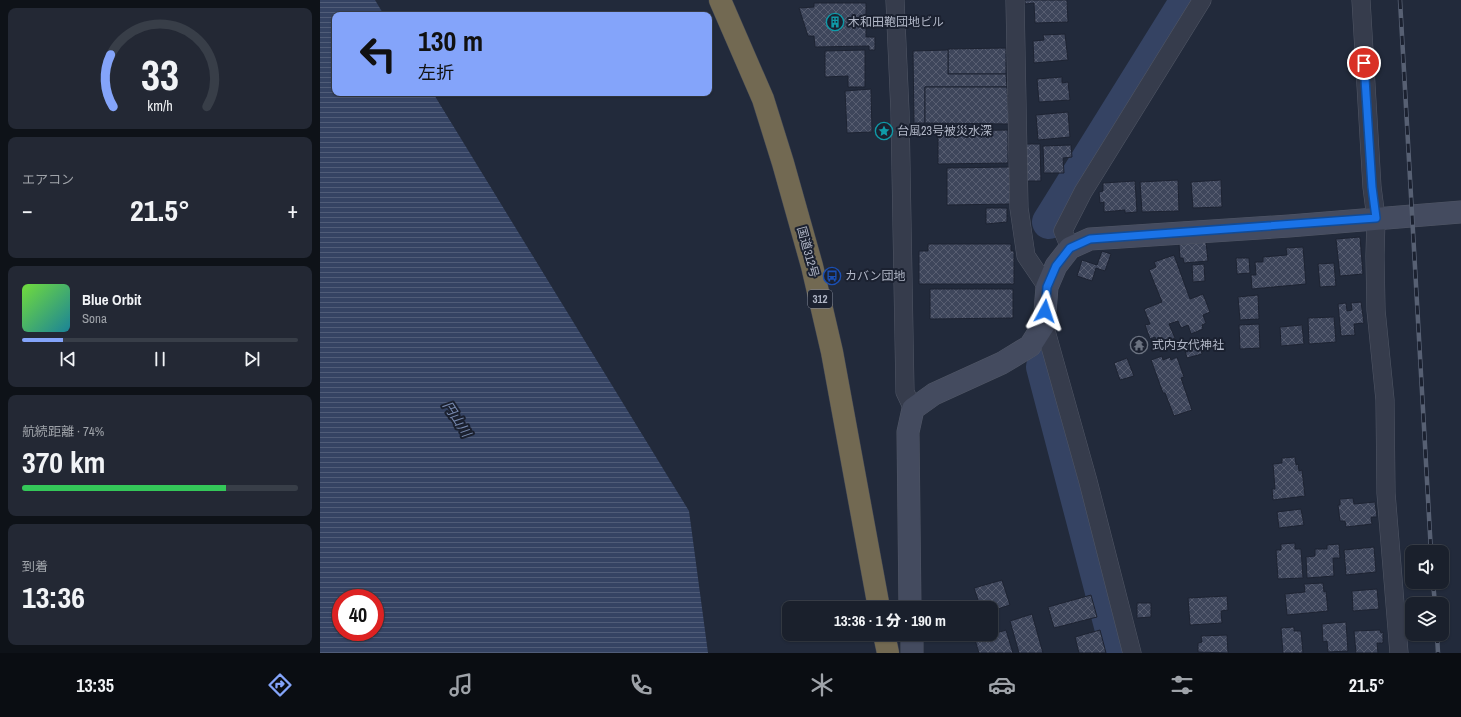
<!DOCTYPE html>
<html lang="ja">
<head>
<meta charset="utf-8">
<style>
	:root { --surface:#1a202c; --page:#232834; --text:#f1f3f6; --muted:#9fa3a9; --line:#383e48; --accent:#84a4fa }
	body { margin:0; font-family:"Archivo Narrow","Noto Sans JP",sans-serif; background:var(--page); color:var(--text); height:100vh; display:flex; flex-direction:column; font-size:15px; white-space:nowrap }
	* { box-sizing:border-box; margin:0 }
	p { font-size:13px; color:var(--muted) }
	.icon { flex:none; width:22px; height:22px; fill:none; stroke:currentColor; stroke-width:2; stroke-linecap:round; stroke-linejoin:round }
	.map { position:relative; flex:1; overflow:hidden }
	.details { display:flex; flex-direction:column; gap:8px; padding:8px; background:#0e1218; width:320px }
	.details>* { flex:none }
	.hud { position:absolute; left:12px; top:12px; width:380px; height:84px; border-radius:8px; box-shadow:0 1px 3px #0004,0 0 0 1px var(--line); background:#84a4fa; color:#111; overflow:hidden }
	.buttons { position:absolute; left:1085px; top:545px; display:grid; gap:8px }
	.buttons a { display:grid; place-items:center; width:44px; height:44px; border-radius:8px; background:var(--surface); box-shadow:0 1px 3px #0004,0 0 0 1px var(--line); font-size:20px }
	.speed { position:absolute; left:12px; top:589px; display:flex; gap:8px; font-size:20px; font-weight:700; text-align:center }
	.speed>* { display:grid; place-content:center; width:52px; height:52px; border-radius:50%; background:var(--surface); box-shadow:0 1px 3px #0004,0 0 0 1px var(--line); line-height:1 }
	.speed .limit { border:6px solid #d22; background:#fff; color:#111 }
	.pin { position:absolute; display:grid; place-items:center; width:34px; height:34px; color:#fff; margin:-17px; border:2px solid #fff; border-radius:50%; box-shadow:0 1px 4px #0007 }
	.me { position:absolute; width:44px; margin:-22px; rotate:5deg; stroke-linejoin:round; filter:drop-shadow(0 0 3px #0008) }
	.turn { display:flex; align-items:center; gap:14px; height:84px; padding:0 20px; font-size:18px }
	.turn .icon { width:52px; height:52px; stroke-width:2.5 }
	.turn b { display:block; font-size:28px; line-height:34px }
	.big { font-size:30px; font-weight:800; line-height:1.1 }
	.details .tile { flex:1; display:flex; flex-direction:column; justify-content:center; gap:6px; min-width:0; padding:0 14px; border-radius:8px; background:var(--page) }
	.details .dial { align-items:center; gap:0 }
	.dial svg { height:104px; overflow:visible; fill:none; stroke:var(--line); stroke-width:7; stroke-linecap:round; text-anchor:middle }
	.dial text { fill:var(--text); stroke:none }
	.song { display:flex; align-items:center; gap:12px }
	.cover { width:48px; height:48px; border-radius:6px; background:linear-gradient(135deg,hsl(100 70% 55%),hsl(190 70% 35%)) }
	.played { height:4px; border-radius:2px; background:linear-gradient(90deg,var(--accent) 15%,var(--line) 15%) }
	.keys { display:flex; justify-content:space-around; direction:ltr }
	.heat { display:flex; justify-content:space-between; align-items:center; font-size:22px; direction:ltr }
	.charge { height:6px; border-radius:3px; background:linear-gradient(90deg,#34c759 74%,var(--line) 0) }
	.trip { position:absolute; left:462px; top:601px; width:216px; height:40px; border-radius:8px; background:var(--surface); box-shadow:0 1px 3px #0004,0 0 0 1px var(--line); font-weight:800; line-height:40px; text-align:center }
	.dock { display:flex; height:64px; justify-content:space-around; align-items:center; background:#0a0d12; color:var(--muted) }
	.dock .icon { width:28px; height:28px }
	.dock .on { color:var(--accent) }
	.dock b { font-size:18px; color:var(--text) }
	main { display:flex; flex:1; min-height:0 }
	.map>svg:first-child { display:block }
</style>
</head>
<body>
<main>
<section class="details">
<div class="tile dial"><svg viewBox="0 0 100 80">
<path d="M14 69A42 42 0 1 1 86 69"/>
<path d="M14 69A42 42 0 0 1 12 29" stroke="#84a4fa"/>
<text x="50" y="56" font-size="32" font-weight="700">33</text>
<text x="50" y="72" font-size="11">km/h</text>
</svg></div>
<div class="tile"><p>エアコン</p>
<div class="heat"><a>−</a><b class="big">21.5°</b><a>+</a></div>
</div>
<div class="tile">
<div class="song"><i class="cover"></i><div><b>Blue Orbit</b><p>Sona</p></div></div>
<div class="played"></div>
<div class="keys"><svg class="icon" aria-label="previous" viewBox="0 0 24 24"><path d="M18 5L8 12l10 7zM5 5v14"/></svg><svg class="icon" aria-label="pause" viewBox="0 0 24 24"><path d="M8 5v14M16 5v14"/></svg><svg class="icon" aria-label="next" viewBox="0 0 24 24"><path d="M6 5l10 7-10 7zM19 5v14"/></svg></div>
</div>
<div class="tile"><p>航続距離 · 74%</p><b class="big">370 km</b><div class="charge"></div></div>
<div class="tile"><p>到着</p><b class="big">13:36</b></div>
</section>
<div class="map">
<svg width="1141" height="653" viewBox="0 0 1141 653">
	<defs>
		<pattern id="water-rules" width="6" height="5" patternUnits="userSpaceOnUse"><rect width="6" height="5" fill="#354363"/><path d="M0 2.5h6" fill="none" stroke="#505c78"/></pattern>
		<pattern id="building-cross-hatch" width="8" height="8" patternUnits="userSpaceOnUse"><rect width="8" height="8" fill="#3e465b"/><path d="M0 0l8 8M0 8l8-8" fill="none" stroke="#585e71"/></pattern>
	</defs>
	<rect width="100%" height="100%" fill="#222a3b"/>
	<path fill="url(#water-rules)" fill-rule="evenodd" d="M0,0H55L64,15H15V93H113L369,511L388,653H0ZM21,598H55V632H21Z"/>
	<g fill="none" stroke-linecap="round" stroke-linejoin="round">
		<g stroke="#354363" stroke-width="34">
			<path d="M729,222L867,0"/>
			<path d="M723,367L798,653"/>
		</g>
	</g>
	<g fill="url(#building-cross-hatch)" stroke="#1d2332">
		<path d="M705,0H747L748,22L715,23L714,3L705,4Z"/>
		<path d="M494,3H546V37H555V50H549V46L495,47L494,36H488L479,8L494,7Z"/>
		<path d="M745,34L748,60L714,63L713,41L724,40L723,35Z"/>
		<path d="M686,48V74H628V49Z"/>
		<path d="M545,50V87H528V76L505,77V51Z"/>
		<path d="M628,50V74H686L687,87H605V123H594L593,51Z"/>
		<path d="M742,77V83L748,82L750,100L719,102L717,79Z"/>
		<path d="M605,87H687L689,124L605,123Z"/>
		<path d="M551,89L552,132L527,133L525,91Z"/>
		<path d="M748,112L750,137L718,140L716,115Z"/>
		<path d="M688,130V163L618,164V131Z"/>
		<path d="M705,144H720L721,181H706Z"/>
		<path d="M751,145L752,157L743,158L744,173H724L723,146Z"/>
		<path d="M690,167V204L627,205V168Z"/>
		<path d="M858,180L859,211L822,212L820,182Z"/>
		<path d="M901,180L902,207L873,208L871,182Z"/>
		<path d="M815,181L817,212L805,213V210L784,212V202L780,203L779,192L783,191V183Z"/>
		<path d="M666,208H687V222L666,224Z"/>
		<path d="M1040,237L1043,274L1020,276L1016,239Z"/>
		<path d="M886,242L888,261L864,263L863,258H860L859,244Z"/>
		<path d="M608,244H691V251H694V284H599V251H608Z"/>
		<path d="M983,247L986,284L932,289L931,275H936L935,262H943V257L967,255L966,248Z"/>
		<path d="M782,251L791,254L785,271L776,268L772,281L757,276L762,260L777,265Z"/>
		<path d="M854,255L870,299L883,294L890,312L883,315L886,323L882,325L883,329L871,334L868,325L861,328L858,321L849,324L855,338L838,345L835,337L830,339L825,325L830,324L824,309L842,302L829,270L836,267L834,262Z"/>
		<path d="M916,258H929L930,273L917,274Z"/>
		<path d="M1014,263L1016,286L1000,287L998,264Z"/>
		<path d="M884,264L885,281L873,282L872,265Z"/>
		<path d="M610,289H693V318L610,319Z"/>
		<path d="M938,295L939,319L920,320L918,297Z"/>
		<path d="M1041,302L1044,323L1034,324L1035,335L1021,336L1018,304L1026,303L1027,311L1032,310L1031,303Z"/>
		<path d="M1014,317L1016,342L989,344L988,318Z"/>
		<path d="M939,324L940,348L920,349L919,325Z"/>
		<path d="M982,325L984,344L961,346L960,327Z"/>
		<path d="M878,339L882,354L867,358L863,343Z"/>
		<path d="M842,356L843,360L850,357L851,360L857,357L864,377L861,378L872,410L854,416L845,393H843L831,360Z"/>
		<path d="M807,358L814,376L800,380L794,363Z"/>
		<path d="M975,457L976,465L978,464L979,471L982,470L985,496L953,500L952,489H955L953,464L962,463V458Z"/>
		<path d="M1033,498L1034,504L1055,502L1057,517H1051L1052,524L1026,527L1025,521H1020L1018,505H1020V499Z"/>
		<path d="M981,509L984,525L959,528L957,512Z"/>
		<path d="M975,543V549H981L983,578L958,579L956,550H961V544Z"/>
		<path d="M1019,544L1020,558H1013L1014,576L987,578L986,557L995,556V549H1007V545Z"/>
		<path d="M1054,547L1056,572L1026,575L1024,550Z"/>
		<path d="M682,580L690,605L671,611V608H664L663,605L660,606L654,588Z"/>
		<path d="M1003,583L1004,592L1006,591L1008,611L967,615L965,594L985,592L984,584Z"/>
		<path d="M1057,589L1059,609L1033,611L1032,591Z"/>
		<path d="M771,595L777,617L734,628L728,607Z"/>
		<path d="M907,596L908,610L901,611L902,623L870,625L868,598Z"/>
		<path d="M817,603H831V617L817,618Z"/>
		<path d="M712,614L723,653H699L690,621Z"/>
		<path d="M1026,622L1028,651L1008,652L1007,641L1003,642L1002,624Z"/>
		<path d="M974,627V631H981L983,653H963L961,628Z"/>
		<path d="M686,630L693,653H659L655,640Z"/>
		<path d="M780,630L786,653H759L755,637Z"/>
		<path d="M1060,630L1061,633L1063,632V643H1057L1058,653H1036L1034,631Z"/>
		<path d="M907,635L908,653L878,652V643L882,642L881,636Z"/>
	</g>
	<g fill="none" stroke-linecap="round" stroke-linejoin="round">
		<defs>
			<g id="street">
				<path d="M575,0L580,112L585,392L593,409"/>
				<path d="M695,0L699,208L706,256L727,287"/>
				<path d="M1041,0L1052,187L1056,218L1055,256L1056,310L1065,400L1066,493L1079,653"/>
				<path d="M750,248L743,231L763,192L882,0"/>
				<path d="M724,324L768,481L812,653"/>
			</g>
			<g id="secondary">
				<path d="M590,608L588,432L593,409L614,394L682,363L710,346L724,324L727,287L736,266L750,248L770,239L969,226L1141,212"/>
				<path d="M592,634V653"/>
			</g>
			<g id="highway">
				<path d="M400,0L443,99L463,163L492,266L512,352L559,608"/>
				<path d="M564,634L568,653"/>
			</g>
		</defs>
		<use href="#street" stroke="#515766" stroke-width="19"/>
		<use href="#secondary" stroke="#515766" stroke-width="23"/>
		<use href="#highway" stroke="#3e4453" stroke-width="23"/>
		<use href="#street" stroke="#363c4c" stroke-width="18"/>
		<use href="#secondary" stroke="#444b5f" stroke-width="22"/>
		<use href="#highway" stroke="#726952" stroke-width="22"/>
		<defs>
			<g id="rail">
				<path d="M1080,0L1111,552"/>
				<path d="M1113,582L1115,604"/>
				<path d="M1117,634L1118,653"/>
			</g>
		</defs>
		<use href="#rail" stroke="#576073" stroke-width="4.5"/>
		<use href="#rail" stroke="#1b2130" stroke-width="3" stroke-dasharray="9" stroke-linecap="butt"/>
	</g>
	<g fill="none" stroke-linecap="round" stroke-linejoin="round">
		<defs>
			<path id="route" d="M725,311L727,287L736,266L750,248L770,239L1056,218L1052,187L1044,63"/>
		</defs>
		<use href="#route" stroke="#114b97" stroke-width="10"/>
		<use href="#route" stroke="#1a73e8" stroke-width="7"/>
	</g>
	<defs>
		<symbol id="building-ring" viewBox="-11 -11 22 22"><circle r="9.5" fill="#1b2130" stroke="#0f9aa8" stroke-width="1.5"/><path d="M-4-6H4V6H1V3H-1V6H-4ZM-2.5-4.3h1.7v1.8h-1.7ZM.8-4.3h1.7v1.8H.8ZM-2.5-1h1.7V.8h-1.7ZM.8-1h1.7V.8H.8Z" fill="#0f9aa8"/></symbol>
		<symbol id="sight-ring" viewBox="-11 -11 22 22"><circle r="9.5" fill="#1b2130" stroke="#0f9aa8" stroke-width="1.5"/><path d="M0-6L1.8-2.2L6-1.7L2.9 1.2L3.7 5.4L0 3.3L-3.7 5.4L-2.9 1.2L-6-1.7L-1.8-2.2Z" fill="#0f9aa8"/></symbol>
		<symbol id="bus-ring" viewBox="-11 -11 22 22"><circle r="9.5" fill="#1b2130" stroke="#1a4fb4" stroke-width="1.5"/><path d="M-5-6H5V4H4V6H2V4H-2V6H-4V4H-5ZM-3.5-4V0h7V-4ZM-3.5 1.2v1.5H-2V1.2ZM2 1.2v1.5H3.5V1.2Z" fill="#1a4fb4"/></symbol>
		<symbol id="temple-ring" viewBox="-11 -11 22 22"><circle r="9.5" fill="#1b2130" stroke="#6b7280" stroke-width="1.5"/><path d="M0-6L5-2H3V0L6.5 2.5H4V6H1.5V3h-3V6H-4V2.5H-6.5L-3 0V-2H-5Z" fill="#6b7280"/></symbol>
	</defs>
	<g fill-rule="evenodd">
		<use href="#building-ring" x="505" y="12" width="20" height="20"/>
		<use href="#sight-ring" x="554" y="121" width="20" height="20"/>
		<use href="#bus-ring" x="502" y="266" width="20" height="20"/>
		<use href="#temple-ring" x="809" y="335" width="20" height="20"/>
	</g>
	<g text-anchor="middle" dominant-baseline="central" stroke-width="4" stroke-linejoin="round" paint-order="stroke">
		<rect fill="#1b2130" stroke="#848a9a" stroke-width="1" x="488" y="290" width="24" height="18" rx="3"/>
		<g font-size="11" font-weight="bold" fill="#b1b7c7">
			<text x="500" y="299">312</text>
		</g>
		<g font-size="12" fill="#b1b7c7" stroke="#1b2130" text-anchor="start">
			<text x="528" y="22">木和田鞄団地ビル</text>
			<text x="577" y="131">台風23号被災水深</text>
			<text x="525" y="276">カバン団地</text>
			<text x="832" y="345">式内女代神社</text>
		</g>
		<g font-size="12" fill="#b1b7c7" stroke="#1b2130">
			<text transform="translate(488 252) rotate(75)">国道312号</text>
		</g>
		<g font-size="13" font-style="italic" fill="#788ab0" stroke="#1b2130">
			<text transform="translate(137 419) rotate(57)">円山川</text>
		</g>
	</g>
</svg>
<div class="buttons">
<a><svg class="icon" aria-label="sound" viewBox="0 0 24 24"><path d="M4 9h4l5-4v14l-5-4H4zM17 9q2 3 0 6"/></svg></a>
<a><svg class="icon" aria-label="layers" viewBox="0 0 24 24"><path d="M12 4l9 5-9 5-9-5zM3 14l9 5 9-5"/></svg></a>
</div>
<div class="speed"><div class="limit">40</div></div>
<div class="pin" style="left:1044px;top:63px;background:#d93025"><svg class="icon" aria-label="arrive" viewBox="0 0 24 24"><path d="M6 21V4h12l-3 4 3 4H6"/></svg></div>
<svg class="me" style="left:725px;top:311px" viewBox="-20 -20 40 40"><path d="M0-17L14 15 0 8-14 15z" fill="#1a73e8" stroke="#fff" stroke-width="4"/></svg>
<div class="trip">13:36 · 1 分 · 190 m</div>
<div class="hud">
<div class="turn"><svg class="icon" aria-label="left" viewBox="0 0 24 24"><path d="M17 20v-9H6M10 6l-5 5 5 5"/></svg><div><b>130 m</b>左折</div></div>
</div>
</div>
</main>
<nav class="dock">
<b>13:35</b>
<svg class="icon on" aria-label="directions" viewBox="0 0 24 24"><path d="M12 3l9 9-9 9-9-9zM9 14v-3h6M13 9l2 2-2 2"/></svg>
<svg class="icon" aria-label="music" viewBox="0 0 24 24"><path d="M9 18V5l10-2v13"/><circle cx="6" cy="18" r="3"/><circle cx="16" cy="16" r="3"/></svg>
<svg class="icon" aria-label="phone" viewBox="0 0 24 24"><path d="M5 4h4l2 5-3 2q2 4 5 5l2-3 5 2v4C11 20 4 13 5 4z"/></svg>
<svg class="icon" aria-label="climate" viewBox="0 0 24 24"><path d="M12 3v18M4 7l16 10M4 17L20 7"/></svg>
<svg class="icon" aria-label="car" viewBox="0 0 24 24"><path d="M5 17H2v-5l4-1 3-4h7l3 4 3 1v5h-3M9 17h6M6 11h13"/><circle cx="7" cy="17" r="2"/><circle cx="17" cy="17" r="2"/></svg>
<svg class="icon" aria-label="filters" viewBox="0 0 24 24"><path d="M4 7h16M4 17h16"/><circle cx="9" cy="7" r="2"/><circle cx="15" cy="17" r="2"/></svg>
<b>21.5°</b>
</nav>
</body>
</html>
